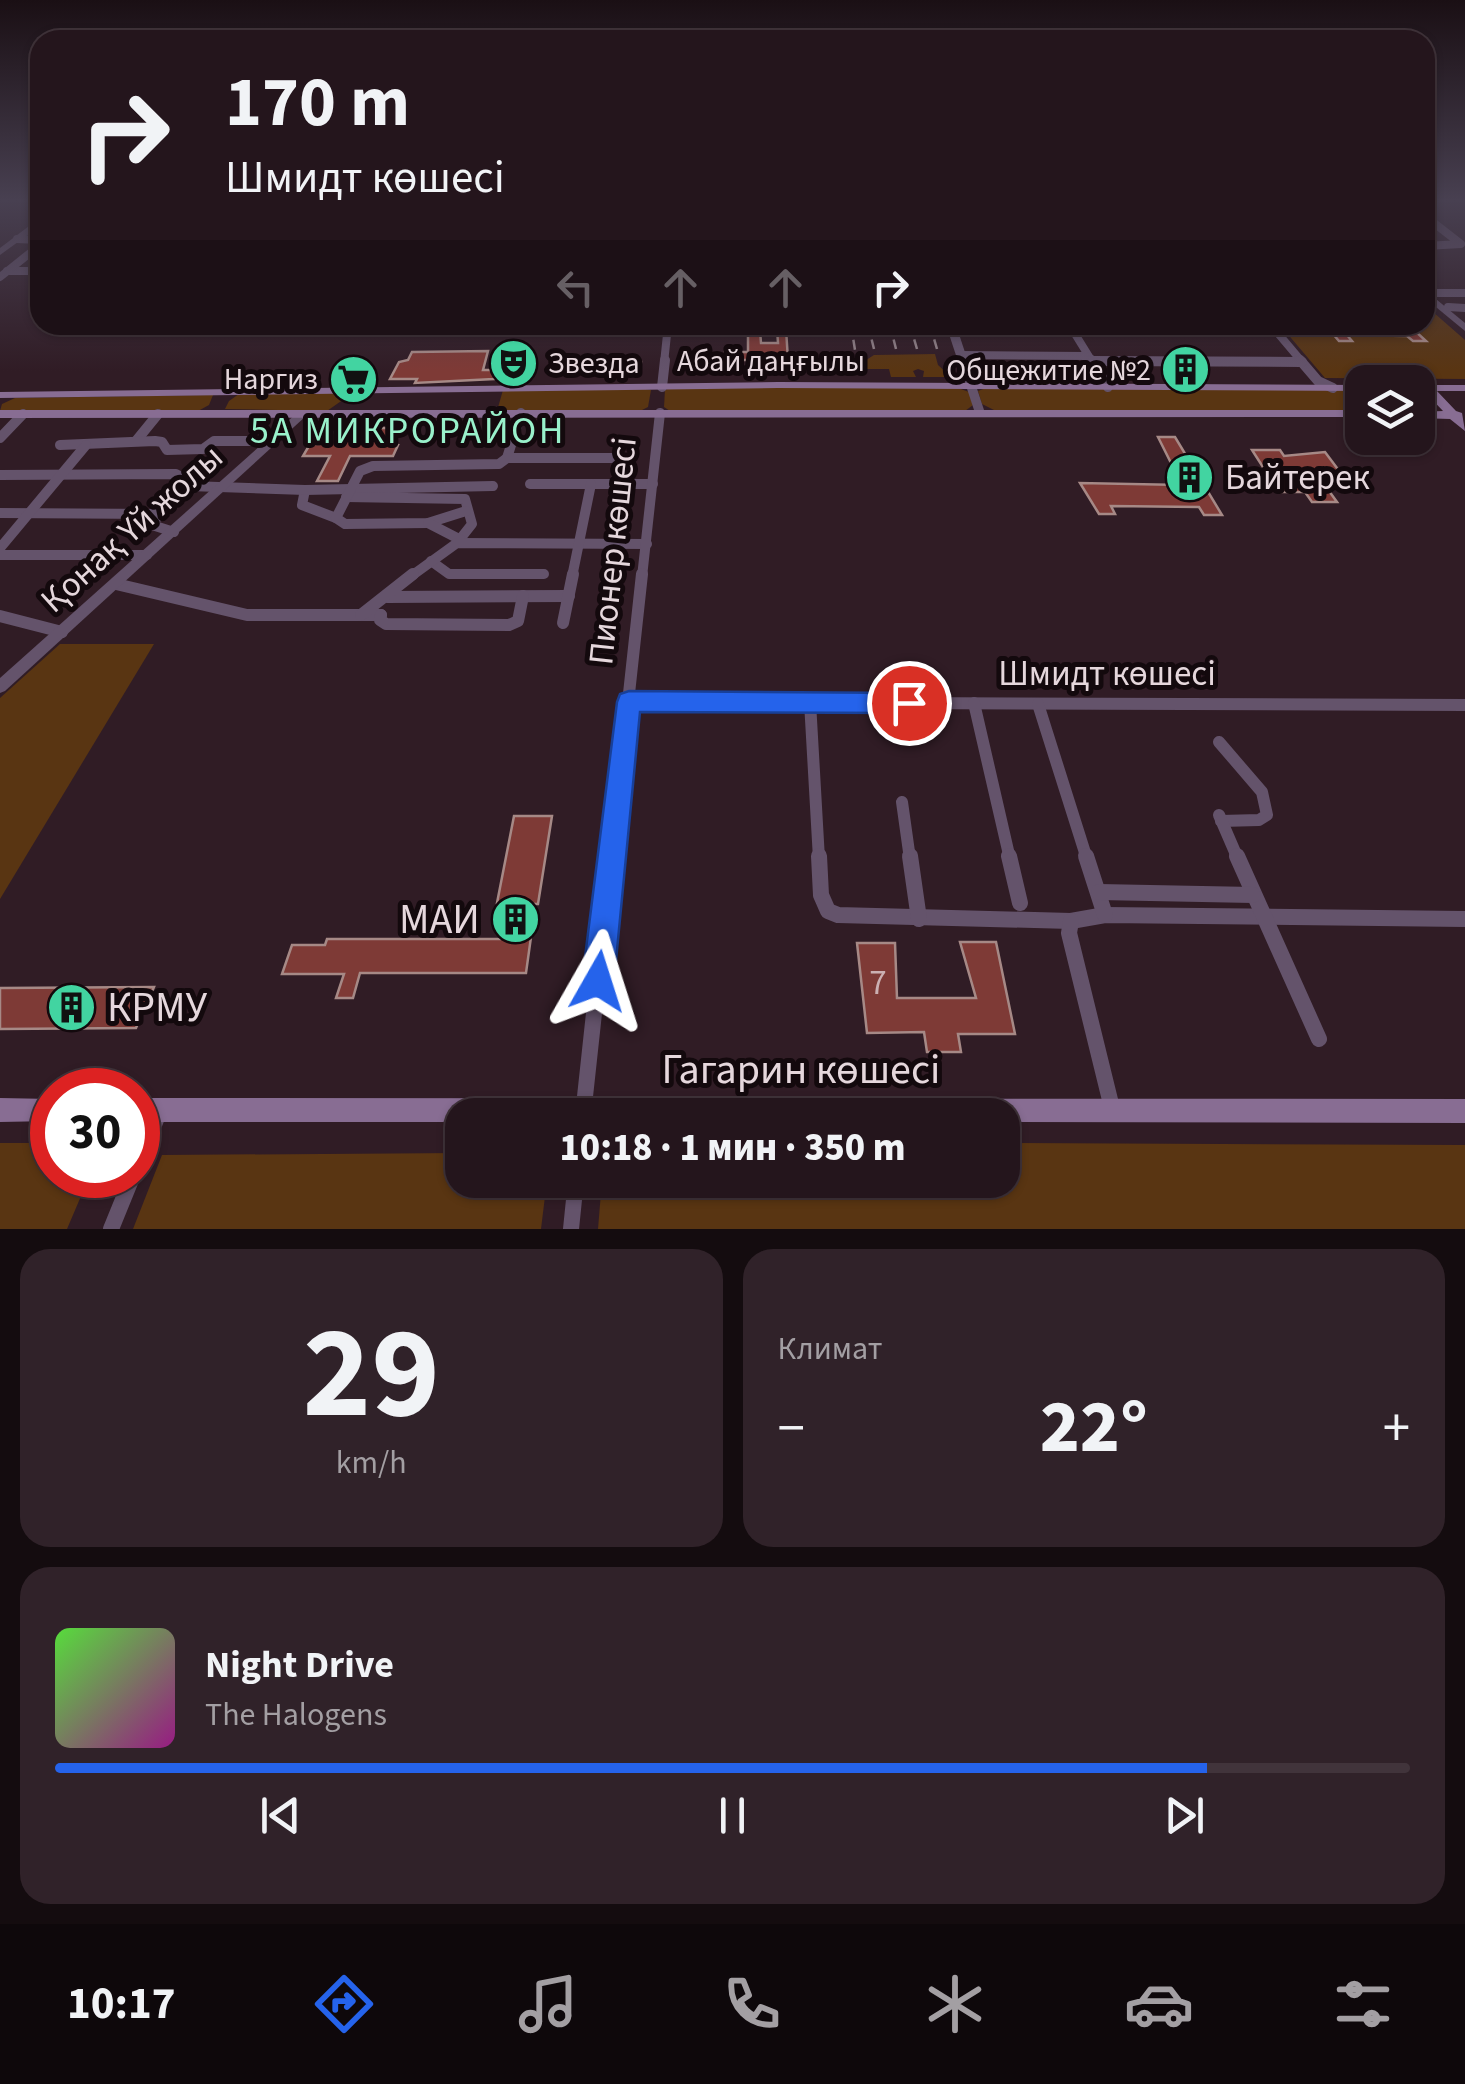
<!DOCTYPE html>
<html lang="ru">
<head>
<meta charset="utf-8">
<style>
	:root { --surface:#24151c; --page:#302229; --text:#f1f3f6; --muted:#a39fa3; --line:#41343b; --accent:#2563eb }
	body { margin:0; font-family:"Source Sans 3",sans-serif; background:var(--page); color:var(--text); height:100vh; display:flex; flex-direction:column; font-size:38px; white-space:nowrap }
	* { box-sizing:border-box; margin:0 }
	p { font-size:32px; color:var(--muted) }
	.icon { flex:none; width:55px; height:55px; fill:none; stroke:currentColor; stroke-width:2; stroke-linecap:round; stroke-linejoin:round }
	.map { position:relative; height:1229px; overflow:hidden }
	.panel { display:flex; flex-direction:column; gap:20px; padding:20px; background:#140c0f; flex:1 }
	.panel>* { flex:none }
	.guide { position:absolute; left:30px; top:30px; width:1405px; height:305px; border-radius:30px; box-shadow:0 2px 8px #0004,0 0 0 2px var(--line); background:#24151c; color:var(--text); overflow:hidden }
	.fabs { position:absolute; left:1345px; top:365px; display:grid; gap:20px }
	.fabs a { display:grid; place-items:center; width:90px; height:90px; border-radius:20px; background:var(--surface); box-shadow:0 2px 8px #0004,0 0 0 2px var(--line); font-size:50px }
	.speed { position:absolute; left:30px; top:1068px; display:flex; gap:20px; font-size:50px; font-weight:700; text-align:center }
	.speed>* { display:grid; place-content:center; width:130px; height:130px; border-radius:50%; background:var(--surface); box-shadow:0 2px 8px #0004,0 0 0 2px var(--line); line-height:1 }
	.speed .limit { border:15px solid #d22; background:#fff; color:#111 }
	.pin { position:absolute; display:grid; place-items:center; width:85px; height:85px; color:#fff; margin:-42px; border:5px solid #fff; border-radius:50%; box-shadow:0 2px 10px #0007 }
	.me { position:absolute; width:110px; margin:-55px; rotate:6deg; stroke-linejoin:round; filter:drop-shadow(0 0 8px #0008) }
	.turn { display:flex; align-items:center; gap:35px; height:210px; padding:0 30px; font-size:45px }
	.turn .icon { width:130px; height:130px; stroke-width:2.5 }
	.turn b { display:block; font-size:70px; line-height:85px }
	.lanes { display:flex; align-items:center; height:95px; padding:0 30px; background:#0003; justify-content:center; gap:50px; direction:ltr }
	.lanes .off { opacity:.35 }
	.big { font-size:75px; font-weight:800; line-height:1.1 }
	.panel .tile { flex:1; display:flex; flex-direction:column; justify-content:center; gap:15px; min-width:0; padding:0 35px; border-radius:30px; background:var(--page) }
	.panel .dial { align-items:center; gap:0 }
	.dial b { font-size:130px; line-height:1 }
	.song { display:flex; align-items:center; gap:30px }
	.cover { width:120px; height:120px; border-radius:15px; background:linear-gradient(135deg,hsl(110 70% 55%),hsl(310 70% 35%)) }
	.played { height:10px; border-radius:5px; background:linear-gradient(90deg,var(--accent) 85%,var(--line) 85%) }
	.keys { display:flex; justify-content:space-around; direction:ltr }
	.heat { display:flex; justify-content:space-between; align-items:center; font-size:55px; direction:ltr }
	.panel .tiles { flex:1; display:grid; gap:20px; grid-template-columns:1fr 1fr }
	.tile:last-child { grid-column:span 2 }
	.trip { position:absolute; left:445px; top:1098px; width:575px; height:100px; border-radius:30px; background:var(--surface); box-shadow:0 2px 8px #0004,0 0 0 2px var(--line); font-weight:800; line-height:100px; text-align:center }
	.dock { display:flex; height:160px; justify-content:space-around; align-items:center; background:#0e080b; color:var(--muted) }
	.dock .icon { width:70px; height:70px }
	.dock .on { color:var(--accent) }
	.dock b { font-size:45px; color:var(--text) }
	.map>svg:first-child { display:block }
</style>
</head>
<body>
<div class="map">
<svg width="1465" height="1229" viewBox="0 0 1465 1229">
	<rect width="100%" height="100%" fill="#301c25"/>
	<g fill="#593512">
		<path d="M1425,305L1465,340V379L1325,378L1280,325H1425Z"/>
		<path d="M935,354L938,365L951,377H923L924,371L918,369L913,371L916,377H891L889,369H864L863,362L874,355Z"/>
		<path d="M670,388H958L969,392L973,405L965,411H670L664,407L665,390Z"/>
		<path d="M986,388L1362,390V412L996,411L982,404L978,391Z"/>
		<path d="M646,389L651,390L648,407L642,410L497,411L503,390Z"/>
		<path d="M354,392L327,411L225,409L229,401L239,394Z"/>
		<path d="M213,395L209,405L198,411H0L2,404L15,398Z"/>
		<path d="M60,644H154L0,899V698Z"/>
		<path d="M0,1143H52V1175H90L67,1229H0Z"/>
		<path d="M1003,1143L1465,1145V1229H598L602,1180H1002Z"/>
		<path d="M462,1153V1180H547L541,1229H133L162,1155Z"/>
	</g>
	<g fill="#7e3a36" stroke="#a68986" stroke-width="2.5">
		<path d="M1327,327L1412,328L1426,341H1413L1407,336L1347,335L1352,341H1339Z"/>
		<path d="M777,329H786L788,360H725V352H748V330H760L761,343H778Z"/>
		<path d="M488,351L483,370H497L494,379L415,383L417,379H390L399,362L408,360L412,352Z"/>
		<path d="M578,361L641,362L640,370H576Z"/>
		<path d="M378,428H398L390,444L398,445L393,456H350L338,481H317L330,456H303L310,444H320L327,432L375,434Z"/>
		<path d="M1158,437H1175L1222,515H1204L1199,507L1111,506L1115,514H1099L1080,483L1182,485Z"/>
		<path d="M1252,450H1280L1284,456L1325,452L1346,480H1321L1337,502H1312L1305,492H1279Z"/>
		<path d="M514,816H552L538,904H529L523,937H531L526,973H360L353,998H336L344,974H282L292,945H325L327,939H500L507,903H497Z"/>
		<path d="M960,942H996L1015,1034H958L961,1052H927L924,1032L867,1033L857,943H895L897,998H976Z"/>
		<path d="M154,987L136,1028L0,1029V988Z"/>
	</g>
	<g fill="none" stroke-linecap="round" stroke-linejoin="round">
		<g stroke="#64536b" stroke-width="8">
			<path d="M1425,216L1461,244L1425,246"/>
			<path d="M17,239L40,240"/>
			<path d="M7,271H31"/>
			<path d="M0,277L40,245"/>
			<path d="M1437,293H1465"/>
			<path d="M1448,307L1465,308"/>
			<path d="M1271,325L1303,363"/>
			<path d="M1072,329L1093,363"/>
			<path d="M953,332H1073"/>
			<path d="M1231,333H1277"/>
			<path d="M961,355L1087,356"/>
			<path d="M1092,361L1302,362"/>
			<path d="M664,363L668,325"/>
		</g>
		<g stroke="#64536b" stroke-width="10">
			<path d="M1091,360L1108,387"/>
			<path d="M1300,360L1318,381L1333,388"/>
			<path d="M1092,361L1302,362"/>
			<path d="M662,387L665,360"/>
			<path d="M0,438L23,414"/>
			<path d="M136,441L158,414"/>
			<path d="M60,445L155,441L162,442L167,450L203,449L214,441H275"/>
			<path d="M507,458L521,413"/>
			<path d="M0,475L176,474L197,486"/>
			<path d="M530,484H653"/>
			<path d="M305,490L302,505L336,518"/>
			<path d="M175,491L189,486L305,490L493,486"/>
			<path d="M346,497L465,499L472,524L457,543"/>
			<path d="M466,511L428,523L345,524L336,518L360,471L373,466L499,464L507,458H626L612,577"/>
			<path d="M0,513L158,514"/>
			<path d="M428,523L461,540"/>
			<path d="M174,532L152,525L177,489"/>
			<path d="M0,548L86,445"/>
			<path d="M0,555H147"/>
			<path d="M431,561L449,574H544"/>
			<path d="M410,577L457,543L647,544"/>
			<path d="M572,577L591,484"/>
			<path d="M642,577L660,413"/>
		</g>
		<g stroke="#64536b" stroke-width="12">
			<path d="M116,584L247,615H381"/>
			<path d="M387,597L569,596"/>
			<path d="M361,615L413,574"/>
			<path d="M381,615L380,620L386,624L509,625L518,621L523,596"/>
			<path d="M0,616L62,632"/>
			<path d="M607,620L612,574"/>
			<path d="M563,623L573,574"/>
			<path d="M629,702L1465,705"/>
			<path d="M810,702L819,859"/>
			<path d="M974,703L1010,859"/>
			<path d="M1038,704L1087,859"/>
			<path d="M1219,742L1262,792L1267,815L1259,820L1221,821"/>
			<path d="M902,802L910,859"/>
			<path d="M1219,815L1238,859"/>
			<path d="M611,859L642,574"/>
		</g>
		<g stroke="#64536b" stroke-width="16">
			<path d="M819,856L821,895L828,911L838,915L1071,921L1105,915L1465,919"/>
			<path d="M910,856L919,919"/>
			<path d="M1009,856L1020,903"/>
			<path d="M1086,856L1105,915"/>
			<path d="M1237,856L1319,1039"/>
			<path d="M1099,892L1253,895"/>
			<path d="M1071,921L1069,933L1112,1108"/>
			<path d="M583,1115L611,856"/>
			<path d="M138,1164L160,1110"/>
			<path d="M111,1229L133,1175"/>
			<path d="M571,1229L576,1180"/>
		</g>
		<g fill="#64536b" fill-rule="evenodd">
			<path d="M37,220H40V226L0,255V248Z"/>
			<path d="M1425,290L1465,323V331L1425,298Z"/>
			<path d="M946,325H956L985,413L984,415H976L975,413Z"/>
			<path d="M302,411L307,414L306,416L5,691L0,693V678L298,412Z"/>
		</g>
		<g fill="#886d93" fill-rule="evenodd">
			<path d="M778,382L1362,385V391L778,388L0,398V392Z"/>
			<path d="M1424,385H1465V391H1437L1456,411L1462,413L1465,431L1450,419L1418,418V412L1443,411L1424,391L1420,390V386Z"/>
			<path d="M0,410H1362V417L0,418Z"/>
			<path d="M0,1098L52,1099V1121L0,1122Z"/>
			<path d="M138,1098L1465,1099V1123L1002,1122V1115H462V1122H138Z"/>
		</g>
		<g stroke="#928288" stroke-width="2.5" stroke-dasharray="10 5" stroke-linecap="butt">
			<path d="M851,325L855,350"/>
			<path d="M868,325L874,349"/>
			<path d="M890,325L896,349"/>
			<path d="M910,325L917,349"/>
			<path d="M930,325L937,349"/>
		</g>
	</g>
	<linearGradient id="sky" x2="0" y2="1"><stop stop-color="#1a0f14"/><stop offset="0.54" stop-color="#484051"/><stop offset="1" stop-color="#484051" stop-opacity="0"/></linearGradient>
	<rect width="1465" height="371" fill="url(#sky)"/>
	<path fill="#2563eb" stroke="#184099" stroke-width="2.5" d="M629,691L909,693L918,696L921,703L918,710L909,713L640,712L614,981L609,992L598,997L587,992L582,981L617,702L620,694Z"/>
	<defs>
		<symbol id="theatre-disc" viewBox="-11 -11 22 22"><circle r="9.5" fill="#42d4a1" stroke="#13090d"/><path d="M-5-5.5Q0-4 5-5.5V0Q5 5 0 6Q-5 5-5 0ZM-3.3-2.5H-1v1.5H-3.3ZM1-2.5H3.3v1.5H1ZM-2.8 1Q0 5.5 2.8 1Z" fill="#111"/></symbol>
		<symbol id="building-disc" viewBox="-11 -11 22 22"><circle r="9.5" fill="#42d4a1" stroke="#13090d"/><path d="M-4-6H4V6H1V3H-1V6H-4ZM-2.5-4.3h1.7v1.8h-1.7ZM.8-4.3h1.7v1.8H.8ZM-2.5-1h1.7V.8h-1.7ZM.8-1h1.7V.8H.8Z" fill="#111"/></symbol>
		<symbol id="supermarket-disc" viewBox="-11 -11 22 22"><circle r="9.5" fill="#42d4a1" stroke="#13090d"/><path d="M-6-5.5h2.5l.6 2H6L4.5 2H-2.5L-4.4-4H-6ZM-1.5 3.2a1.3 1.3 0 1 0 .1 0ZM3 3.2a1.3 1.3 0 1 0 .1 0Z" fill="#111"/></symbol>
	</defs>
	<g fill-rule="evenodd">
		<use href="#theatre-disc" x="486" y="336" width="55" height="55"/>
		<use href="#building-disc" x="1158" y="342" width="55" height="55"/>
		<use href="#supermarket-disc" x="326" y="352" width="55" height="55"/>
		<use href="#building-disc" x="1162" y="450" width="55" height="55"/>
		<use href="#building-disc" x="488" y="892" width="55" height="55"/>
		<use href="#building-disc" x="44" y="980" width="55" height="55"/>
	</g>
	<g text-anchor="middle" dominant-baseline="central" stroke-width="10" stroke-linejoin="round" paint-order="stroke">
		<g font-size="30" fill="#e5d7dc" stroke="#13090d">
			<text x="771" y="361">Абай даңғылы</text>
		</g>
		<g font-size="30" fill="#e5d7dc" stroke="#13090d" text-anchor="end">
			<text x="548" y="363" text-anchor="start">Звезда</text>
			<text x="1151" y="370">Общежитие №2</text>
			<text x="318" y="379">Наргиз</text>
		</g>
		<g font-size="35" fill="#e5d7dc" stroke="#13090d" text-anchor="start">
			<text x="1225" y="478">Байтерек</text>
		</g>
		<g font-size="35" fill="#e5d7dc" stroke="#13090d">
			<text transform="translate(132 529) rotate(-42)">Қонақ Үй жолы</text>
			<text transform="translate(613 551) rotate(-84)">Пионер көшесі</text>
			<text x="1107" y="674">Шмидт көшесі</text>
		</g>
		<g font-size="35" fill="#cbb0b2">
			<text x="878" y="983">7</text>
		</g>
		<g font-size="38" letter-spacing="2.5" fill="#99f1cb" stroke="#13090d">
			<text x="408" y="431">5А МИКРОРАЙОН</text>
		</g>
		<g font-size="42" fill="#e5d7dc" stroke="#13090d" text-anchor="end">
			<text x="480" y="920">МАИ</text>
			<text x="107" y="1008" text-anchor="start">КРМУ</text>
		</g>
		<g font-size="42" fill="#e5d7dc" stroke="#13090d">
			<text x="801" y="1070">Гагарин көшесі</text>
		</g>
	</g>
</svg>
<div class="fabs">
<a><svg class="icon" aria-label="layers" viewBox="0 0 24 24"><path d="M12 4l9 5-9 5-9-5zM3 14l9 5 9-5"/></svg></a>
</div>
<div class="speed"><div class="limit">30</div></div>
<div class="pin" style="left:909px;top:703px;background:#d93025"><svg class="icon" aria-label="arrive" viewBox="0 0 24 24"><path d="M6 21V4h12l-3 4 3 4H6"/></svg></div>
<svg class="me" style="left:598px;top:981px" viewBox="-20 -20 40 40"><path d="M0-17L14 15 0 8-14 15z" fill="#2563eb" stroke="#fff" stroke-width="4"/></svg>
<div class="trip">10:18 · 1 мин · 350 m</div>
<div class="guide">
<div class="turn"><svg class="icon" aria-label="right" viewBox="0 0 24 24"><path d="M7 20v-9h11M14 6l5 5-5 5"/></svg><div><b>170 m</b>Шмидт көшесі</div></div>
<div class="lanes"><svg class="icon off" aria-label="left" viewBox="0 0 24 24"><path d="M17 20v-9H6M10 6l-5 5 5 5"/></svg><svg class="icon off" aria-label="ahead" viewBox="0 0 24 24"><path d="M12 20V5M6 11l6-6 6 6"/></svg><svg class="icon off" aria-label="ahead" viewBox="0 0 24 24"><path d="M12 20V5M6 11l6-6 6 6"/></svg><svg class="icon" aria-label="right" viewBox="0 0 24 24"><path d="M7 20v-9h11M14 6l5 5-5 5"/></svg></div>
</div>
</div>
<section class="panel">
<div class="tiles">
<div class="tile dial"><b>29</b><p>km/h</p></div>
<div class="tile"><p>Климат</p>
<div class="heat"><a>−</a><b class="big">22°</b><a>+</a></div>
</div>
<div class="tile">
<div class="song"><i class="cover"></i><div><b>Night Drive</b><p>The Halogens</p></div></div>
<div class="played"></div>
<div class="keys"><svg class="icon" aria-label="previous" viewBox="0 0 24 24"><path d="M18 5L8 12l10 7zM5 5v14"/></svg><svg class="icon" aria-label="pause" viewBox="0 0 24 24"><path d="M8 5v14M16 5v14"/></svg><svg class="icon" aria-label="next" viewBox="0 0 24 24"><path d="M6 5l10 7-10 7zM19 5v14"/></svg></div>
</div>
</div>
</section>
<nav class="dock">
<b>10:17</b>
<svg class="icon on" aria-label="directions" viewBox="0 0 24 24"><path d="M12 3l9 9-9 9-9-9zM9 14v-3h6M13 9l2 2-2 2"/></svg>
<svg class="icon" aria-label="music" viewBox="0 0 24 24"><path d="M9 18V5l10-2v13"/><circle cx="6" cy="18" r="3"/><circle cx="16" cy="16" r="3"/></svg>
<svg class="icon" aria-label="phone" viewBox="0 0 24 24"><path d="M5 4h4l2 5-3 2q2 4 5 5l2-3 5 2v4C11 20 4 13 5 4z"/></svg>
<svg class="icon" aria-label="climate" viewBox="0 0 24 24"><path d="M12 3v18M4 7l16 10M4 17L20 7"/></svg>
<svg class="icon" aria-label="car" viewBox="0 0 24 24"><path d="M5 17H2v-5l4-1 3-4h7l3 4 3 1v5h-3M9 17h6M6 11h13"/><circle cx="7" cy="17" r="2"/><circle cx="17" cy="17" r="2"/></svg>
<svg class="icon" aria-label="filters" viewBox="0 0 24 24"><path d="M4 7h16M4 17h16"/><circle cx="9" cy="7" r="2"/><circle cx="15" cy="17" r="2"/></svg>
</nav>
</body>
</html>
